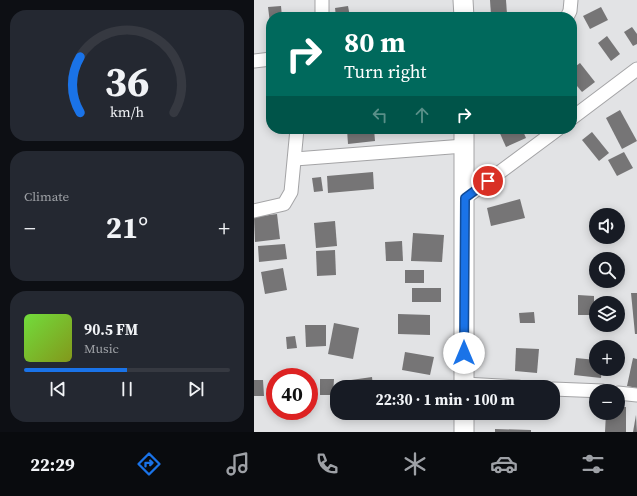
<!DOCTYPE html>
<html lang="en">
<head>
<meta charset="utf-8">
<style>
	:root { --surface:#171b24; --page:#242831; --text:#f1f3f6; --muted:#9ea1a6; --line:#363941; --accent:#1a73e8 }
	body { margin:0; font-family:"Source Serif 4",serif; background:var(--page); color:var(--text); height:100vh; display:flex; flex-direction:column; font-size:15px; white-space:nowrap }
	* { box-sizing:border-box; margin:0 }
	p { font-size:13px; color:var(--muted) }
	.icon { flex:none; width:22px; height:22px; fill:none; stroke:currentColor; stroke-width:2; stroke-linecap:round; stroke-linejoin:round }
	.map { position:relative; flex:1; overflow:hidden }
	.side { display:flex; flex-direction:column; gap:10px; padding:10px; background:#0d0f14; width:254px }
	.side>* { flex:none }
	.banner { position:absolute; left:12px; top:12px; width:311px; height:122px; border-radius:16px; box-shadow:0 2px 10px #0003; background:#00695c; color:#fff; overflow:hidden }
	.fabs { position:absolute; left:335px; top:208px; display:grid; gap:8px }
	.fabs a { display:grid; place-items:center; width:36px; height:36px; border-radius:50%; background:var(--surface); box-shadow:0 2px 10px #0003; font-size:20px }
	.speed { position:absolute; left:12px; top:368px; display:flex; gap:8px; font-size:20px; font-weight:700; text-align:center }
	.speed>* { display:grid; place-content:center; width:52px; height:52px; border-radius:50%; background:var(--surface); box-shadow:0 2px 10px #0003; line-height:1 }
	.speed .limit { border:6px solid #d22; background:#fff; color:#111 }
	.pin { position:absolute; display:grid; place-items:center; width:34px; height:34px; color:#fff; margin:-17px; border:2px solid #fff; border-radius:50%; box-shadow:0 1px 4px #0007 }
	.me { position:absolute; width:44px; margin:-22px; rotate:0deg; stroke-linejoin:round; filter:drop-shadow(0 0 3px #0008) }
	.turn { display:flex; align-items:center; gap:14px; height:84px; padding:0 12px; font-size:18px }
	.turn .icon { width:52px; height:52px; stroke-width:2.5 }
	.turn b { display:block; font-size:28px; line-height:34px }
	.lanes { display:flex; align-items:center; height:38px; padding:0 12px; background:#0003; justify-content:center; gap:20px; direction:ltr }
	.lanes .off { opacity:.35 }
	.big { font-size:30px; font-weight:700; line-height:1.1 }
	.side .tile { flex:1; display:flex; flex-direction:column; justify-content:center; gap:6px; min-width:0; padding:0 14px; border-radius:16px; background:var(--page) }
	.side .dial { align-items:center; gap:0 }
	.dial svg { height:104px; overflow:visible; fill:none; stroke:var(--line); stroke-width:7; stroke-linecap:round; text-anchor:middle }
	.dial text { fill:var(--text); stroke:none }
	.song { display:flex; align-items:center; gap:12px }
	.cover { width:48px; height:48px; border-radius:6px; background:linear-gradient(135deg,hsl(100 70% 55%),hsl(70 70% 35%)) }
	.played { height:4px; border-radius:2px; background:linear-gradient(90deg,var(--accent) 50%,var(--line) 50%) }
	.keys { display:flex; justify-content:space-around; direction:ltr }
	.heat { display:flex; justify-content:space-between; align-items:center; font-size:22px; direction:ltr }
	.trip { position:absolute; left:76px; top:380px; width:230px; height:40px; border-radius:16px; background:var(--surface); box-shadow:0 2px 10px #0003; font-weight:700; line-height:40px; text-align:center }
	.tabs { display:flex; height:64px; justify-content:space-around; align-items:center; background:#090b0e; color:var(--muted) }
	.tabs .icon { width:28px; height:28px }
	.tabs .selected { color:var(--accent) }
	.tabs b { font-size:18px; color:var(--text) }
	main { display:flex; flex:1; min-height:0 }
	.map>svg:first-child { display:block }
</style>
</head>
<body>
<main>
<section class="side">
<div class="tile dial"><svg viewBox="0 0 100 80">
<path d="M14 69A42 42 0 1 1 86 69"/>
<path d="M14 69A42 42 0 0 1 14 26" stroke="#1a73e8"/>
<text x="50" y="56" font-size="32" font-weight="700">36</text>
<text x="50" y="72" font-size="11">km/h</text>
</svg></div>
<div class="tile"><p>Climate</p>
<div class="heat"><a>−</a><b class="big">21°</b><a>+</a></div>
</div>
<div class="tile">
<div class="song"><i class="cover"></i><div><b>90.5 FM</b><p>Music</p></div></div>
<div class="played"></div>
<div class="keys"><svg class="icon" aria-label="previous" viewBox="0 0 24 24"><path d="M18 5L8 12l10 7zM5 5v14"/></svg><svg class="icon" aria-label="pause" viewBox="0 0 24 24"><path d="M8 5v14M16 5v14"/></svg><svg class="icon" aria-label="next" viewBox="0 0 24 24"><path d="M6 5l10 7-10 7zM19 5v14"/></svg></div>
</div>
</section>
<div class="map">
<svg width="383" height="432" viewBox="0 0 383 432">
	<rect width="100%" height="100%" fill="#e2e3e5"/>
	<g fill="#767576">
		<path d="M236,0H252L253,14L237,15Z"/>
		<path d="M27,6L28,17H17L16,23L14,7Z"/>
		<path d="M94,6L96,17H82L81,8Z"/>
		<path d="M347,7L354,20L336,29L329,16Z"/>
		<path d="M378,27L383,34V44L379,46L370,32Z"/>
		<path d="M353,36L366,54L357,61L344,43Z"/>
		<path d="M326,63L341,82L328,92L318,80V69Z"/>
		<path d="M366,110L383,141L368,149L352,118Z"/>
		<path d="M120,129L121,141L94,144L93,130Z"/>
		<path d="M244,129H268L272,138L252,147Z"/>
		<path d="M338,132L355,153L345,161L328,140Z"/>
		<path d="M370,152L379,168L363,176L354,160Z"/>
		<path d="M119,172L120,189L74,193L73,176Z"/>
		<path d="M67,177L69,191L60,192L58,178Z"/>
		<path d="M266,199L271,218L237,226L233,208Z"/>
		<path d="M23,214L26,239L1,242L0,217Z"/>
		<path d="M81,221L83,246L62,248L60,223Z"/>
		<path d="M364,221L370,232L364,236Z"/>
		<path d="M159,233L190,235L188,262L157,261Z"/>
		<path d="M347,237H362L350,243Z"/>
		<path d="M148,241L149,261H132L131,242Z"/>
		<path d="M31,244L33,259L5,262L4,246Z"/>
		<path d="M81,250L82,275L63,276L62,251Z"/>
		<path d="M29,268L33,290L11,294L7,272Z"/>
		<rect x="151" y="270" width="19" height="13"/>
		<rect x="158" y="288" width="29" height="14"/>
		<path d="M377,293H383V334H381Z"/>
		<path d="M324,295L340,296V315H324Z"/>
		<path d="M280,312L281,323H266L265,313Z"/>
		<path d="M144,314L176,315V335L144,334Z"/>
		<path d="M80,323L105,328L99,359L74,354Z"/>
		<path d="M51,325H72V346L52,347Z"/>
		<path d="M41,336L43,348L33,349L32,337Z"/>
		<path d="M262,348L285,349L283,373L261,371Z"/>
		<path d="M151,352L180,357L176,375L148,370Z"/>
		<path d="M322,358L342,360V369H348L347,378L320,375Z"/>
		<path d="M379,358L383,359V388L373,386Z"/>
		<path d="M118,377L119,387H91L90,381Z"/>
		<path d="M66,379H80L79,395H66Z"/>
		<path d="M0,380H9L10,396H0Z"/>
		<path d="M364,407H372V432H351L352,413H364Z"/>
		<rect x="262" y="413" width="18" height="4"/>
		<path d="M382,415L383,432H379Z"/>
		<path d="M241,429L277,430V432H241Z"/>
	</g>
	<g fill="none" stroke-linecap="round" stroke-linejoin="round">
		<defs>
			<g id="street">
				<path d="M68,17V0"/>
				<path d="M313,17L316,11L317,0"/>
				<path d="M0,61L17,59"/>
				<path d="M318,118L383,69"/>
				<path d="M41,159L210,146"/>
				<path d="M211,198L304,129"/>
				<path d="M0,211L30,204L37,192L43,129"/>
				<path d="M210,384L265,387"/>
				<path d="M299,389L349,391"/>
				<path d="M364,393L383,395"/>
			</g>
			<g id="secondary">
				<path d="M209,0L210,17"/>
				<path d="M210,387V129"/>
				<path d="M210,432V413"/>
			</g>
		</defs>
		<use href="#street" stroke="#a4a4a6" stroke-width="15"/>
		<use href="#secondary" stroke="#a4a4a6" stroke-width="21"/>
		<use href="#street" stroke="#fff" stroke-width="13"/>
		<use href="#secondary" stroke="#fff" stroke-width="19"/>
	</g>
	<g fill="none" stroke-linecap="round" stroke-linejoin="round">
		<defs>
			<path id="route" d="M210,353L211,198L234,181"/>
		</defs>
		<use href="#route" stroke="#114b97" stroke-width="10"/>
		<use href="#route" stroke="#1a73e8" stroke-width="7"/>
	</g>
</svg>
<div class="fabs">
<a><svg class="icon" aria-label="sound" viewBox="0 0 24 24"><path d="M4 9h4l5-4v14l-5-4H4zM17 9q2 3 0 6"/></svg></a>
<a><svg class="icon" aria-label="search" viewBox="0 0 24 24"><circle cx="10" cy="10" r="6"/><path d="M15 15l6 6"/></svg></a>
<a><svg class="icon" aria-label="layers" viewBox="0 0 24 24"><path d="M12 4l9 5-9 5-9-5zM3 14l9 5 9-5"/></svg></a>
<a>+</a>
<a>−</a>
</div>
<div class="speed"><div class="limit">40</div></div>
<div class="pin" style="left:234px;top:181px;background:#d93025"><svg class="icon" aria-label="arrive" viewBox="0 0 24 24"><path d="M6 21V4h12l-3 4 3 4H6"/></svg></div>
<svg class="me" style="left:210px;top:353px" viewBox="-20 -20 40 40"><circle r="19" fill="#fff"/><path d="M0-13L10 11 0 6-10 11z" fill="#1a73e8"/></svg>
<div class="trip">22:30 · 1 min · 100 m</div>
<div class="banner">
<div class="turn"><svg class="icon" aria-label="right" viewBox="0 0 24 24"><path d="M7 20v-9h11M14 6l5 5-5 5"/></svg><div><b>80 m</b>Turn right</div></div>
<div class="lanes"><svg class="icon off" aria-label="left" viewBox="0 0 24 24"><path d="M17 20v-9H6M10 6l-5 5 5 5"/></svg><svg class="icon off" aria-label="ahead" viewBox="0 0 24 24"><path d="M12 20V5M6 11l6-6 6 6"/></svg><svg class="icon" aria-label="right" viewBox="0 0 24 24"><path d="M7 20v-9h11M14 6l5 5-5 5"/></svg></div>
</div>
</div>
</main>
<nav class="tabs">
<b>22:29</b>
<svg class="icon selected" aria-label="directions" viewBox="0 0 24 24"><path d="M12 3l9 9-9 9-9-9zM9 14v-3h6M13 9l2 2-2 2"/></svg>
<svg class="icon" aria-label="music" viewBox="0 0 24 24"><path d="M9 18V5l10-2v13"/><circle cx="6" cy="18" r="3"/><circle cx="16" cy="16" r="3"/></svg>
<svg class="icon" aria-label="phone" viewBox="0 0 24 24"><path d="M5 4h4l2 5-3 2q2 4 5 5l2-3 5 2v4C11 20 4 13 5 4z"/></svg>
<svg class="icon" aria-label="climate" viewBox="0 0 24 24"><path d="M12 3v18M4 7l16 10M4 17L20 7"/></svg>
<svg class="icon" aria-label="car" viewBox="0 0 24 24"><path d="M5 17H2v-5l4-1 3-4h7l3 4 3 1v5h-3M9 17h6M6 11h13"/><circle cx="7" cy="17" r="2"/><circle cx="17" cy="17" r="2"/></svg>
<svg class="icon" aria-label="filters" viewBox="0 0 24 24"><path d="M4 7h16M4 17h16"/><circle cx="9" cy="7" r="2"/><circle cx="15" cy="17" r="2"/></svg>
</nav>
</body>
</html>
